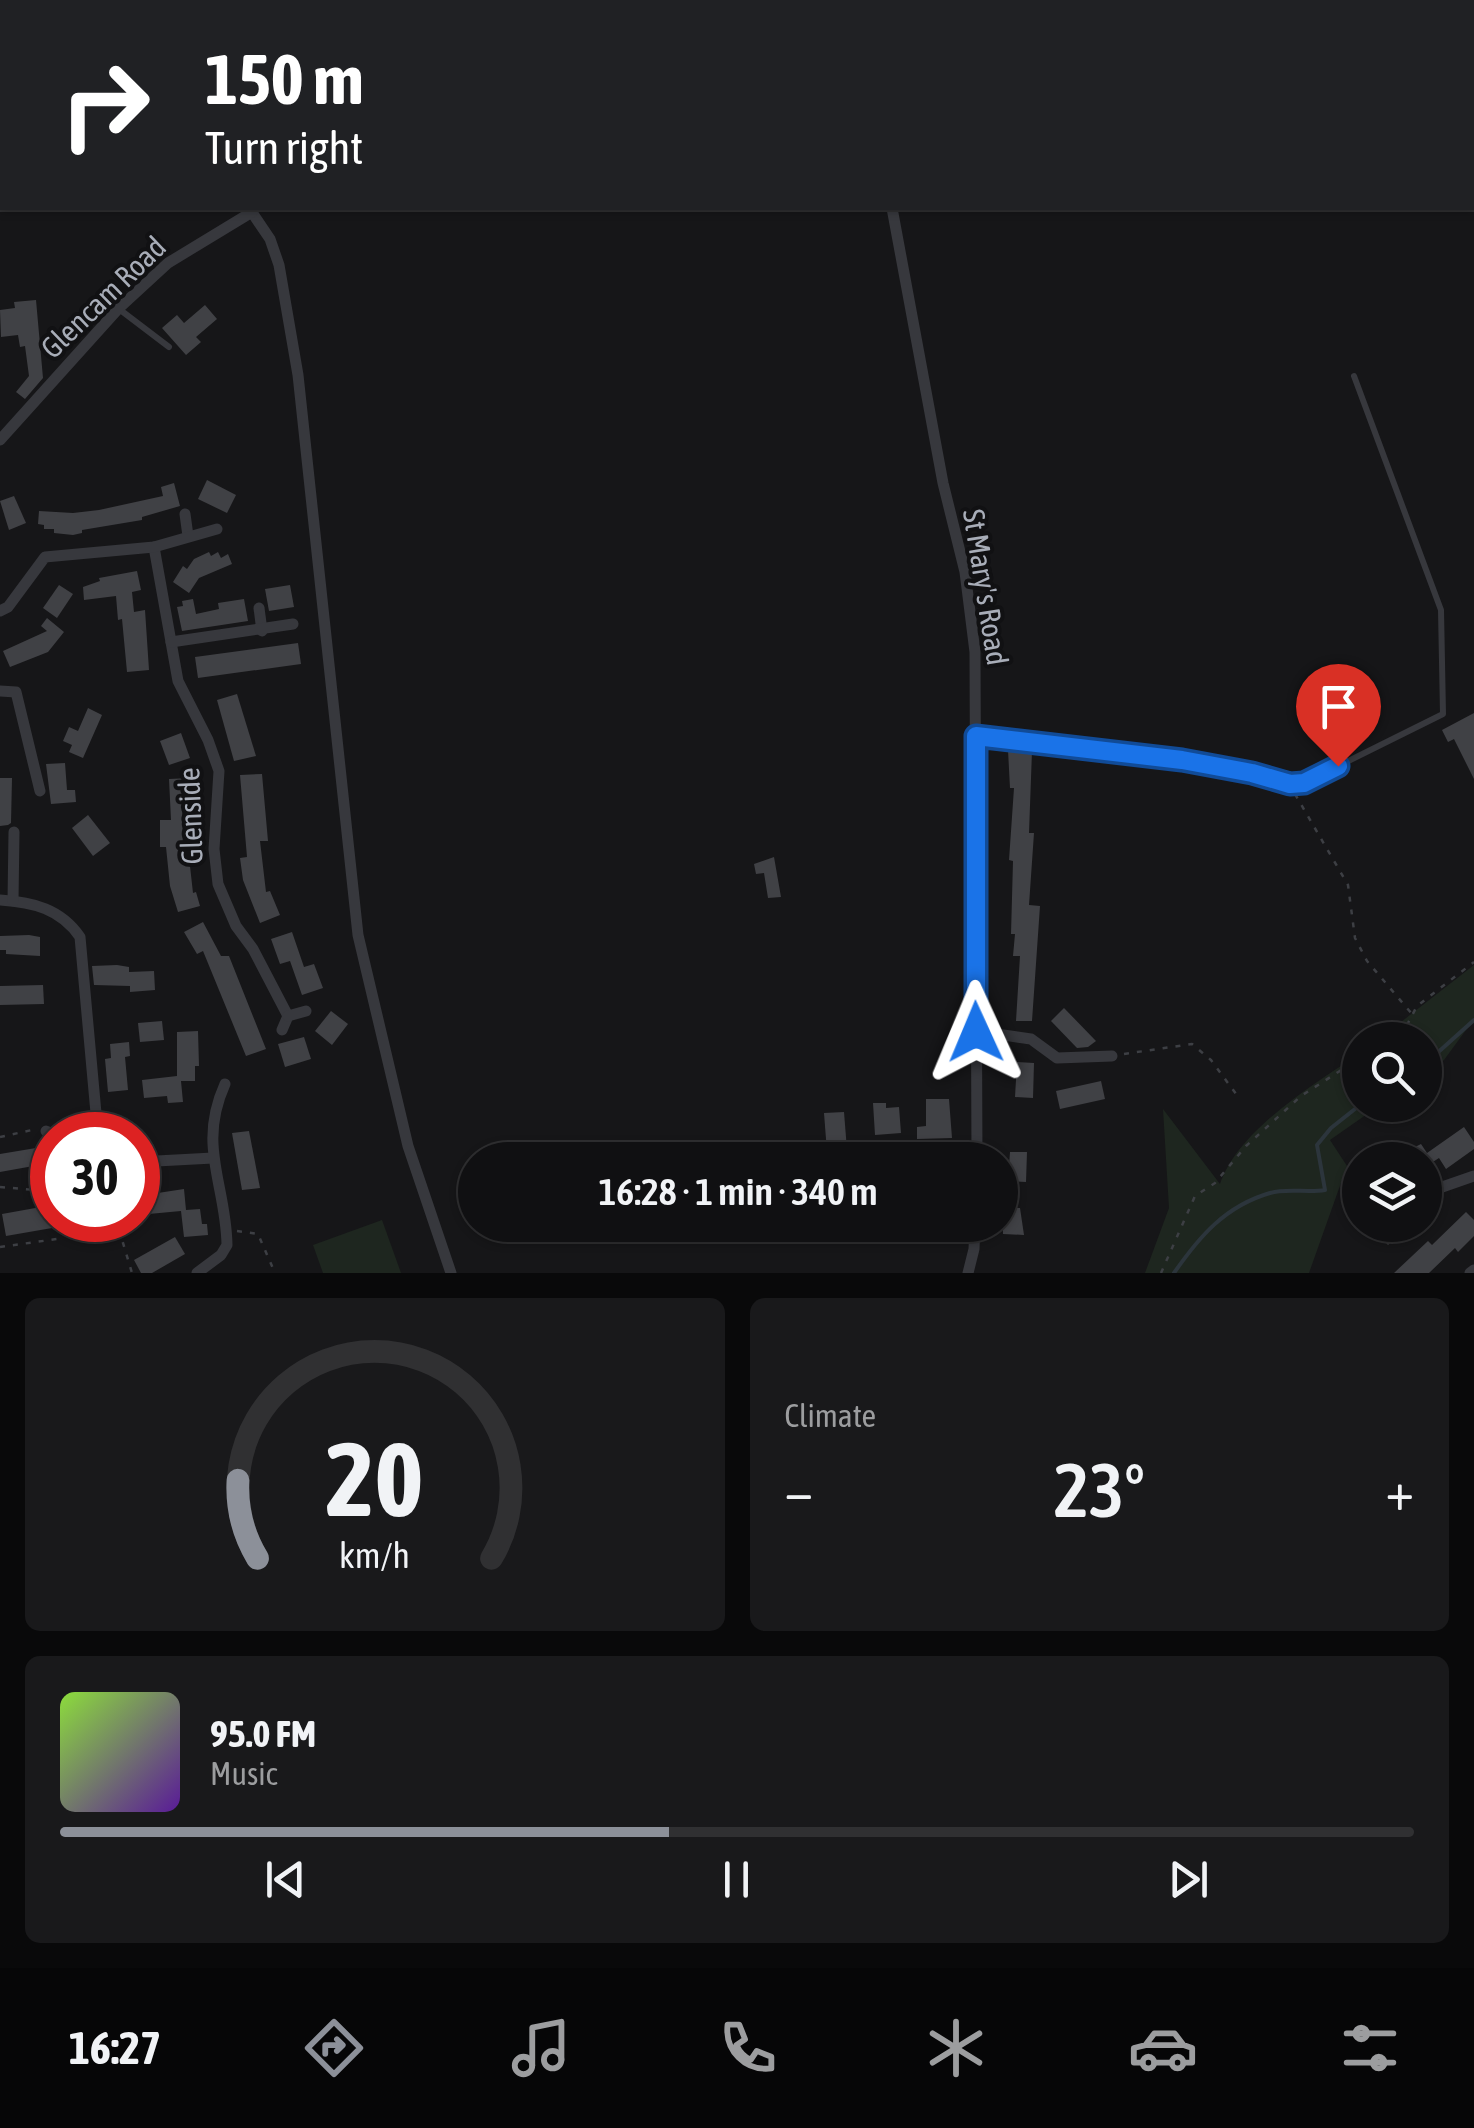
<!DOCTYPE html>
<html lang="en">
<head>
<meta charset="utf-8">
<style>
	:root { --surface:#101012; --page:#19191b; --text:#f1f3f6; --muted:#9c9d9f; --line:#303032; --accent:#8c9099 }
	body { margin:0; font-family:"Asap Condensed",sans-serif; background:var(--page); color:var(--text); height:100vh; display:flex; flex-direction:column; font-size:38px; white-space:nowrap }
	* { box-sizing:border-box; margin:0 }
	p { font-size:32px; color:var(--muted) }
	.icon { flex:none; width:55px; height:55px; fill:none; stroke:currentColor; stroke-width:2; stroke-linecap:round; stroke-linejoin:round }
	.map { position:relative; height:1273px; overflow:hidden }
	.side { display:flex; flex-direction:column; gap:25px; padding:25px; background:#09090a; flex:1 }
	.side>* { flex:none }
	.top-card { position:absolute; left:0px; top:0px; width:1475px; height:210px; box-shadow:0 2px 8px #0004,0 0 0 2px var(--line); background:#202124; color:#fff; overflow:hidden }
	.tools { position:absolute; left:1342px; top:1022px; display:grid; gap:20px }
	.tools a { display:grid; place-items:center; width:100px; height:100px; border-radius:50%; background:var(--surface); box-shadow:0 2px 8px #0004,0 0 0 2px var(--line); font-size:50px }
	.speed { position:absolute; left:30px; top:1112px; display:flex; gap:20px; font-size:50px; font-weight:700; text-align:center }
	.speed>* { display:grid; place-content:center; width:130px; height:130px; border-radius:50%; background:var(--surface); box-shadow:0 2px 8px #0004,0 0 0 2px var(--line); line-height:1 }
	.speed .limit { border:15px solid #d22; background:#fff; color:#111 }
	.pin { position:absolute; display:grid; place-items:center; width:85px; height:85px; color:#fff; margin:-102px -42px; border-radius:50% 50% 50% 0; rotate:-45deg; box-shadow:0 0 10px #0007 }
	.pin .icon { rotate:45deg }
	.me { position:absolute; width:110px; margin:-55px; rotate:359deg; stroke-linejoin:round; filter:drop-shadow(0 0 8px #0008) }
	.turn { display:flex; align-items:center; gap:35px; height:210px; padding:0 40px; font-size:45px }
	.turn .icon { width:130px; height:130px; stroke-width:2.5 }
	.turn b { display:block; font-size:70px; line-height:85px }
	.big { font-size:75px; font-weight:600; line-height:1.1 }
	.side .widget { flex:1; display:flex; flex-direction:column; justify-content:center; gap:15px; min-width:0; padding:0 35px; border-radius:15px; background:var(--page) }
	.side .dial { align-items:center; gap:0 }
	.dial svg { height:260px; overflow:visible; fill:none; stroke:var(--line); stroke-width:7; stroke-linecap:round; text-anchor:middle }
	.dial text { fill:var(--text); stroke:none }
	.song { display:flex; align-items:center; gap:30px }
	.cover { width:120px; height:120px; border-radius:15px; background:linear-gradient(135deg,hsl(90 70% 55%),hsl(270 70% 35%)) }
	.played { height:10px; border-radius:5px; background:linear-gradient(90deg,var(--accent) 45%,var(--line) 45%) }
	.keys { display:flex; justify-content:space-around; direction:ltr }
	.heat { display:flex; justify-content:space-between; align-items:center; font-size:55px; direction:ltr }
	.side .tiles { flex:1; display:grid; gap:25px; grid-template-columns:1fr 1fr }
	.widget:last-child { grid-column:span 2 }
	.trip { position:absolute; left:458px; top:1142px; width:560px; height:100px; border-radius:50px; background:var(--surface); box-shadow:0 2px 8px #0004,0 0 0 2px var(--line); font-weight:600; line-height:100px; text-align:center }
	.tabs { display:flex; height:160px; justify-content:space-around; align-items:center; background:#060607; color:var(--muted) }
	.tabs .icon { width:70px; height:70px }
	.tabs .on { color:var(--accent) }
	.tabs b { font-size:45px; color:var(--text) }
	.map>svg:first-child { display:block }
</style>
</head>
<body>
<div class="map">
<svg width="1474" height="1273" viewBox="0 0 1474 1273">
	<rect width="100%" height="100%" fill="#161618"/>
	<g fill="#1e261f">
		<path d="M1474,965V1019L1444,1060L1425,1074V1040H1378Z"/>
		<path d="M1360,1053V1105H1380L1330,1140L1347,1166L1309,1273H1145L1169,1208L1163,1109L1220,1184C1238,1130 1313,1085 1360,1053Z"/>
		<path d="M382,1220L401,1273H323L313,1245Z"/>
	</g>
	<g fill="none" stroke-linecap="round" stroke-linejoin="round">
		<g stroke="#2c353c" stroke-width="4">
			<path d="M1425,1064L1474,1020"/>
			<path d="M1174,1273C1199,1237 1225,1206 1270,1193C1286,1188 1308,1193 1325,1190L1317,1145L1331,1128L1360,1105"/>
		</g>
	</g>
	<g fill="#404145">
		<path d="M36,300L43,378L25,399L16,392L29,376L25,346L20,347L18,335L1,337L0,310L15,308L14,302Z"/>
		<path d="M205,305L217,319L196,337L201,342L186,355L162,328L177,315L184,323Z"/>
		<path d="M207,480L236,495L227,513L198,499Z"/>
		<path d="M174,483L180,506L142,517V520L82,530V533L73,535L54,533V529H44V525L38,524L39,511L73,513L99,510L163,496L161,487Z"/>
		<path d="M14,496L26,523L9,530L0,501Z"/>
		<path d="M209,552L211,556L218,552L221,558L228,554L232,564L199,578L189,593L173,582L183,566L187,569L194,559Z"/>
		<path d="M137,571L141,590L132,592L134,612L145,610L149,670L127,672L122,619L118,620L116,596L84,600L83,587L100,581L99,578Z"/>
		<path d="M59,585L73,594L57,618L43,608Z"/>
		<path d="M290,585L294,607L269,611L265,589Z"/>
		<path d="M193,599L196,614L219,609L218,603L244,599L248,621L182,631L177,607L183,606L182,601Z"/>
		<path d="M47,618L64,632L48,652L10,667L3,651L47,631L41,626Z"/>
		<path d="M298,643L301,664L198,678L195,657Z"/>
		<path d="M237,694L256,756L234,761L217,700Z"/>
		<path d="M88,708L102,715L83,758L69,752L72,745L63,741L69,727L78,731Z"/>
		<path d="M1474,713V779L1454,739L1448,742L1442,730Z"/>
		<path d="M181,733L190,758L169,765L160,741Z"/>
		<path d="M1008,750L1032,751L1029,833H1034L1029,905L1040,906L1032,1021H1016L1020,956H1013L1015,934H1011L1013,861L1009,860L1014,788H1010Z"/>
		<path d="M65,763L67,790H75L76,802L51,804L46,764Z"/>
		<path d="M262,774L268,841H260L266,892L270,891L280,915L260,923L243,880L240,858L247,857L240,775Z"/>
		<path d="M0,778H12L11,823L8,825L0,826Z"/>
		<path d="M191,778L192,804H182L183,857H189L193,893L196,892L200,906L178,912L170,886L166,847H160V820H171L169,779Z"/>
		<path d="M88,815L110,843L93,856L72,828Z"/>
		<path d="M774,857L781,897L768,898L764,873L756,874L754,864Z"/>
		<path d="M203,922L221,956H229L266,1049L246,1056L203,951L197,954L184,932Z"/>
		<path d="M292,932L304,967L314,964L323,988L302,995L290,961L280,964L271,939Z"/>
		<path d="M29,935L40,937V956L6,954V950H0V936Z"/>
		<path d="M117,965L129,967V972L154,971L155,990L130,992V986L94,985L92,966Z"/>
		<path d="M43,985L44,1004L0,1005V986Z"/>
		<path d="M1064,1008L1096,1041L1088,1047L1077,1048L1051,1021Z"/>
		<path d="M331,1011L348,1024L332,1045L315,1031Z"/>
		<path d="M162,1021L164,1040L140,1042L138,1023Z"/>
		<path d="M198,1031L199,1066H195V1081H181L183,1102L168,1103L167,1096L144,1098L142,1080L177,1076V1032Z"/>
		<path d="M304,1037L311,1059L285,1067L278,1044Z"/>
		<path d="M129,1042L130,1056L125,1057L128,1090L108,1092L105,1059L111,1058L110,1044Z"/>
		<path d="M1017,1062L1034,1063L1033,1098L1015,1097Z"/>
		<path d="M1101,1081L1105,1099L1060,1109L1056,1091Z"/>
		<path d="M926,1099H949L952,1138L917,1139V1127L926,1126Z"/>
		<path d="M873,1103H886V1108L899,1107L901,1133L875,1135Z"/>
		<path d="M844,1112L847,1150L827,1152L824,1113Z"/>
		<path d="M1464,1127L1474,1142V1149L1446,1169L1439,1158L1425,1167V1160H1407L1403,1153L1421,1144L1427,1153Z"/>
		<path d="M249,1131L260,1188L242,1190L232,1133Z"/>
		<path d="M36,1148L39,1165L0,1172V1154Z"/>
		<path d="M1010,1152H1027L1026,1182L1000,1181L1001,1166H1009Z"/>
		<path d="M184,1189L186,1210L200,1209L202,1224H207L208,1235L184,1237L181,1211L138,1215V1196Z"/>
		<path d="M52,1205V1228L6,1236L2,1214Z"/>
		<path d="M1002,1208H1020L1024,1235L1003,1234Z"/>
		<path d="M1466,1212L1474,1220V1236L1458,1252L1455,1248L1429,1273H1394L1428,1241L1432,1245Z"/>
		<path d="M1383,1225H1409L1388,1245L1376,1232Z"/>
		<path d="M175,1237L185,1254L152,1273H141L134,1260Z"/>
	</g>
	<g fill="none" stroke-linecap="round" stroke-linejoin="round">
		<g stroke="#3d3f44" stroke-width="2.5" stroke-dasharray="5 8" stroke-linecap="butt">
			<path d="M1295,794L1348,885L1355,938L1367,961L1412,1014"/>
			<path d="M1385,1040L1408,1023L1417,1006L1474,962"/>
			<path d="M1124,1054L1192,1044L1211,1060L1239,1098"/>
			<path d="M0,1137L32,1130"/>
			<path d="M0,1187L47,1191L52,1198"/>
			<path d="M110,1220L120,1233L132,1273"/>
			<path d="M237,1231L258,1234L275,1273"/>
			<path d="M0,1247L57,1239L68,1220"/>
			<path d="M1161,1273L1195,1196L1215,1183L1246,1146L1301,1096L1360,1058"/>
		</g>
		<g stroke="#37383d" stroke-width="6">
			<path d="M119,309L169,347"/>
			<path d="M977,737L1182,760L1251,773L1290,784L1304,783L1443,714L1441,610L1354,376"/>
		</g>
		<g stroke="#37383d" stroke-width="11">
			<path d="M862,0V2"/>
			<path d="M125,2L126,0"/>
			<path d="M249,208L270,239L279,265L298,375L358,935L408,1146L451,1273"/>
			<path d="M892,208L943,483L965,572L975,652L977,1160"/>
			<path d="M0,440L118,309L168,263L252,212"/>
			<path d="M185,514L188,536"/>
			<path d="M154,547L178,681L208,740L219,771L214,849L218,884L236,926L253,949L288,1016L282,1030"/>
			<path d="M259,608L262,631"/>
			<path d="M0,611L8,607L45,557L154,547L217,529"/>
			<path d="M171,642L293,624"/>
			<path d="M0,691L16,692L40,791"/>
			<path d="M0,900C33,902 61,909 80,937L98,1135"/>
			<path d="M13,901L14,832"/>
			<path d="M288,1016L306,1011"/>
			<path d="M976,1031L1031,1039L1057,1058L1112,1056"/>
			<path d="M46,1131L56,1135"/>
			<path d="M138,1162L213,1158"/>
			<path d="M1425,1193L1474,1176"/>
			<path d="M197,1273L221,1255L227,1245C226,1184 197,1146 225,1084"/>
			<path d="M968,1273L974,1249L975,1225"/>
			<path d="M1470,1273L1474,1270"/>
		</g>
	</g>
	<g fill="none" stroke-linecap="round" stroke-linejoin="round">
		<defs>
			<path id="route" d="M976,1032V736L1182,760L1252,773L1290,784L1304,783L1338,766"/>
		</defs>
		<use href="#route" stroke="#114b97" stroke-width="25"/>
		<use href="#route" stroke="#1a73e8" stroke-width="18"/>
	</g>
	<g text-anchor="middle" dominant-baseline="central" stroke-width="8" stroke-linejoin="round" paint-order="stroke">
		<g font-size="30" fill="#a8adb8" stroke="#111113">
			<text transform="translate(103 297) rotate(-44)">Glencam Road</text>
			<text transform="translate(986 587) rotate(81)">St Mary's Road</text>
			<text transform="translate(190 816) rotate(-92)">Glenside</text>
		</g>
	</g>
</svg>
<div class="tools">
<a><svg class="icon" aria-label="search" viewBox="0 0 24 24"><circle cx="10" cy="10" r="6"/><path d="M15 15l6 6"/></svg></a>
<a><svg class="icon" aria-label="layers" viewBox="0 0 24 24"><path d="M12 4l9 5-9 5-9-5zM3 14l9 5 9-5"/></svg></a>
</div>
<div class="speed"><div class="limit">30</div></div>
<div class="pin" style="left:1338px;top:766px;background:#d93025"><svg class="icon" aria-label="arrive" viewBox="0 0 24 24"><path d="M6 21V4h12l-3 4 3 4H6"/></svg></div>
<svg class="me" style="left:976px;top:1032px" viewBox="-20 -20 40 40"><path d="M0-17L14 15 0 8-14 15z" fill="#1a73e8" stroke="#fff" stroke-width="4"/></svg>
<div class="trip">16:28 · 1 min · 340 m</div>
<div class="top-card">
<div class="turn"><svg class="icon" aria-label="right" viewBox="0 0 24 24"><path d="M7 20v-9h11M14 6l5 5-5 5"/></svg><div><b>150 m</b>Turn right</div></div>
</div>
</div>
<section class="side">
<div class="tiles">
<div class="widget dial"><svg viewBox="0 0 100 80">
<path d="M14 69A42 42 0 1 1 86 69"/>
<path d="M14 69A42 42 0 0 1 8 45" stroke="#8c9099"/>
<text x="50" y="56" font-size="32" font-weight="700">20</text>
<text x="50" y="72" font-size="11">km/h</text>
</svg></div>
<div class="widget"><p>Climate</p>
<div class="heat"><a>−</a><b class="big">23°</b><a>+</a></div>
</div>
<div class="widget">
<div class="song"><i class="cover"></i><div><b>95.0 FM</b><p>Music</p></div></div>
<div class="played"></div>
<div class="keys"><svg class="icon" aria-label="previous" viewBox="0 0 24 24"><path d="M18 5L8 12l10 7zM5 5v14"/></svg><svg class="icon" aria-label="pause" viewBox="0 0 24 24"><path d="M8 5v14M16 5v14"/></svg><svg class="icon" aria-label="next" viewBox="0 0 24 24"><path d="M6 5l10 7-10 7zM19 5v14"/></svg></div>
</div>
</div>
</section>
<nav class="tabs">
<b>16:27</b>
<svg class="icon on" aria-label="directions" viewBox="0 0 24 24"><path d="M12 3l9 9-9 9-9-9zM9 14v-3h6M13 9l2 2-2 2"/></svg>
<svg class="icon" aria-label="music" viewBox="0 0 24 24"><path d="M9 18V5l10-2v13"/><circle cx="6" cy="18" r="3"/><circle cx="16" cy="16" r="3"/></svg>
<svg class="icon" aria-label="phone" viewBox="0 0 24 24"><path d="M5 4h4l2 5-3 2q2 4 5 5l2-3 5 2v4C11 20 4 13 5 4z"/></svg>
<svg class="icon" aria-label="climate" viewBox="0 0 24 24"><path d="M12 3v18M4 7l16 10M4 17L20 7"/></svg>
<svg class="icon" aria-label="car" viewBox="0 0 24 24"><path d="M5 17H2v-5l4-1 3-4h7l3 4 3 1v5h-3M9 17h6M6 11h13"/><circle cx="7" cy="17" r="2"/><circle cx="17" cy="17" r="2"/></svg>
<svg class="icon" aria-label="filters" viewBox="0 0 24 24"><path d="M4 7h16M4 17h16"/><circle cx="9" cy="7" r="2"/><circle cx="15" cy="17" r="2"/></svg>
</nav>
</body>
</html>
